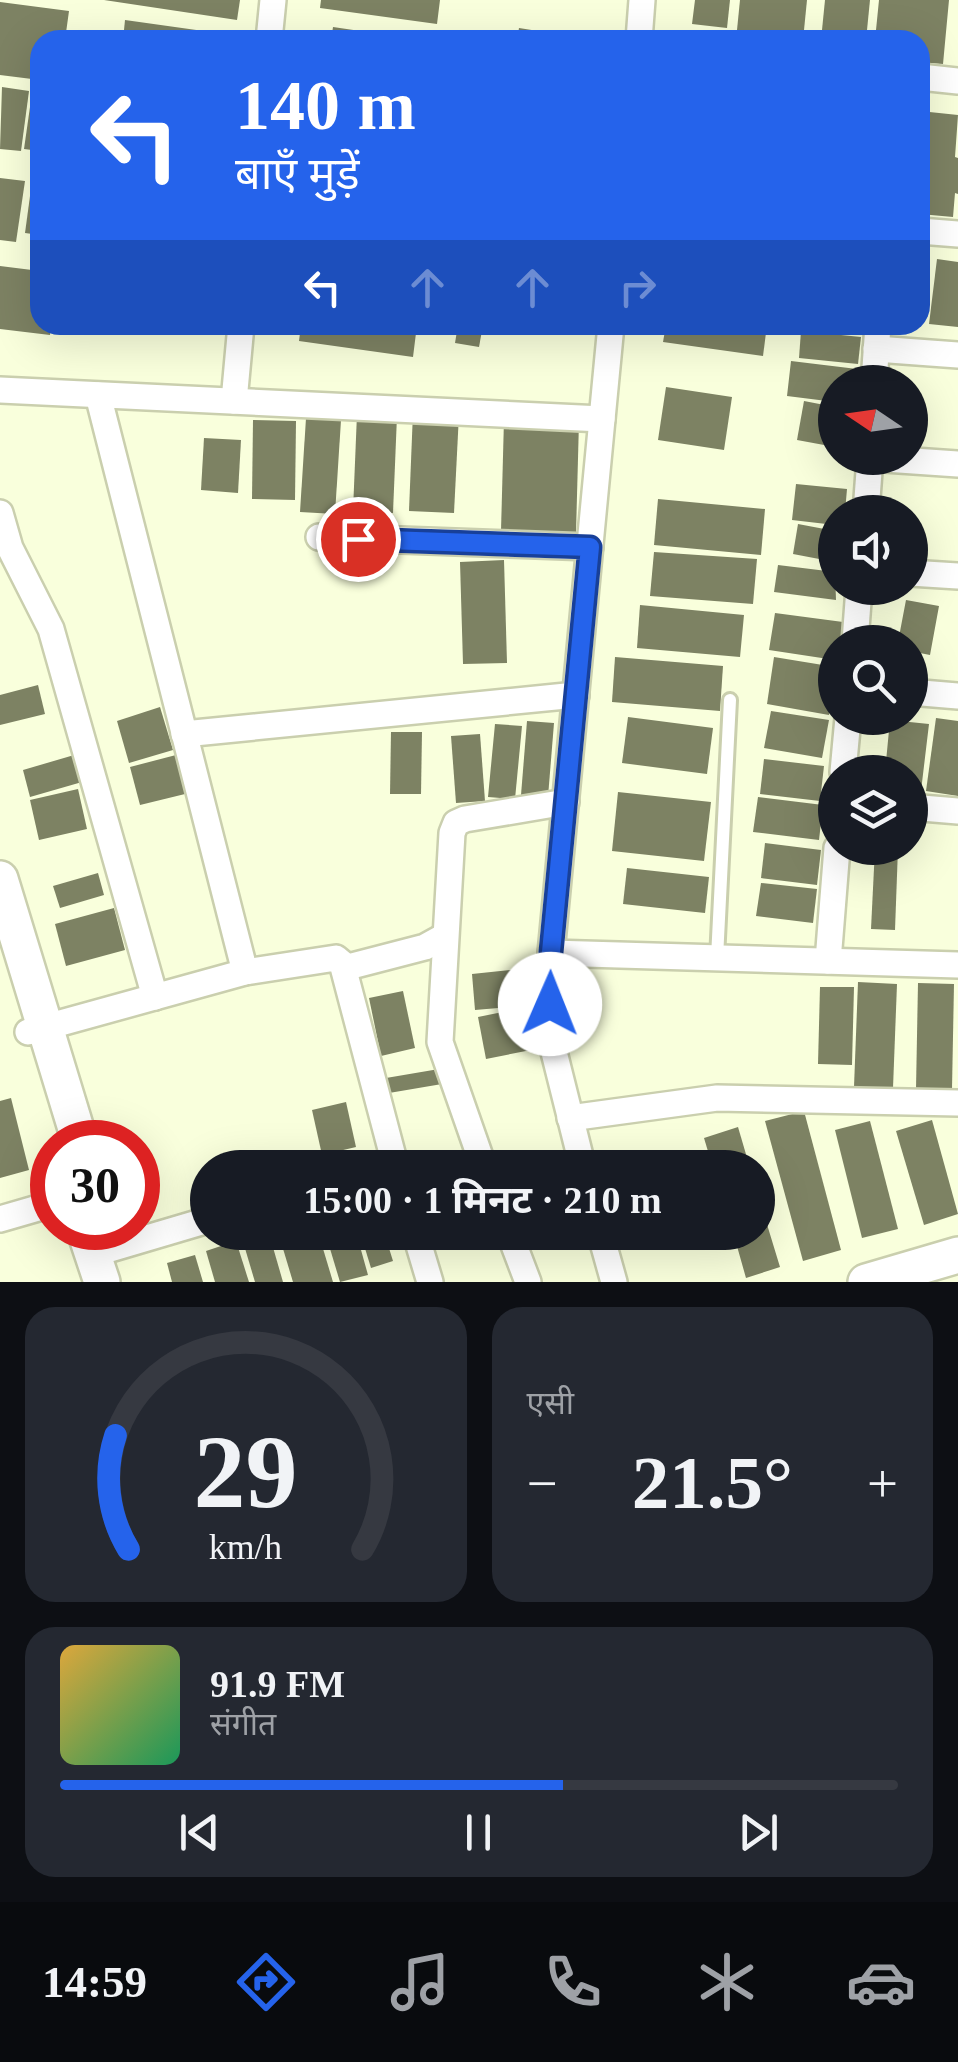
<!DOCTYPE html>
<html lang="hi">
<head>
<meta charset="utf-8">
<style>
	:root { --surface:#171b24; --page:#242831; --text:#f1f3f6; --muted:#9ea1a6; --line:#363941; --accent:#2563eb }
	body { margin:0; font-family:"Times New Roman","Noto Sans Devanagari",serif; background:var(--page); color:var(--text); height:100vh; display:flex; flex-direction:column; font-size:38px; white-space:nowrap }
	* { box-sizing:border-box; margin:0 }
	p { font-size:32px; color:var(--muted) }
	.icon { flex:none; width:55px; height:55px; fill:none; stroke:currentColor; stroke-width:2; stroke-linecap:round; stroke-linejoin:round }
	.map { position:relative; height:1282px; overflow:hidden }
	.side { display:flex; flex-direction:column; gap:25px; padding:25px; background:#0d0f14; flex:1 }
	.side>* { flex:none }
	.hud { position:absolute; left:30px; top:30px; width:900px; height:305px; border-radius:30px; box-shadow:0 10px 40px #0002; background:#2563eb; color:#fff; overflow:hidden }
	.needle { width:65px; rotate:283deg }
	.fabs { position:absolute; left:818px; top:365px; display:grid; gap:20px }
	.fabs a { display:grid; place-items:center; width:110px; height:110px; border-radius:50%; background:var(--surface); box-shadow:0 10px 40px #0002; font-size:50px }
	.speed { position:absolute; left:30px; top:1120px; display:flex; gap:20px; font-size:50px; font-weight:700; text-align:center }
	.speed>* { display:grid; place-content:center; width:130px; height:130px; border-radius:50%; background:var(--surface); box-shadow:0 10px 40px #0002; line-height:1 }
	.speed .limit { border:15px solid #d22; background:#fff; color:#111 }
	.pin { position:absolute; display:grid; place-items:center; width:85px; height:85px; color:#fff; margin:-42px; border:5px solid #fff; border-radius:50%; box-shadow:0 2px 10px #0007 }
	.me { position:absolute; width:110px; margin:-55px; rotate:1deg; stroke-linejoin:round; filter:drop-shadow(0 0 8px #0008) }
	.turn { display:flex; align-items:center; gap:35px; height:210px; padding:0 40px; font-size:45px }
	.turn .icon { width:130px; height:130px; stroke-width:2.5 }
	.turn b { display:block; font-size:70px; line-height:85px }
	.lanes { display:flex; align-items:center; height:95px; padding:0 40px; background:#0003; justify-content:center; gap:50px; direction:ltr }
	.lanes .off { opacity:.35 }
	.big { font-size:75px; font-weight:700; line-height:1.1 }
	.side .widget { flex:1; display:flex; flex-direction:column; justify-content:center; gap:15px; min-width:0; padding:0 35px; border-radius:30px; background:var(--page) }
	.side .dial { align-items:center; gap:0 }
	.dial svg { height:260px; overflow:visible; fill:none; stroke:var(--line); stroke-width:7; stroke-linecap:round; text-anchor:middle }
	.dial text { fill:var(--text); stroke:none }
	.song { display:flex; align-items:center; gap:30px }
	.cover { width:120px; height:120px; border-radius:15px; background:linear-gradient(135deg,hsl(40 70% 55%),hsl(150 70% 35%)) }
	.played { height:10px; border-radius:5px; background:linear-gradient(90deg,var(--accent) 60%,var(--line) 60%) }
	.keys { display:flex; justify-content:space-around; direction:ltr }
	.heat { display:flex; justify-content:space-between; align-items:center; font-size:55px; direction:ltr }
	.side .tiles { flex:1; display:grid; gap:25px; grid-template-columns:1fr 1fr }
	.widget:last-child { grid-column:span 2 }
	.trip { position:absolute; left:190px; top:1150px; width:585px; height:100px; border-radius:50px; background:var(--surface); box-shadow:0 10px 40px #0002; font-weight:700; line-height:100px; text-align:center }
	.dock { display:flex; height:160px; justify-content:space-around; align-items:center; background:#090b0e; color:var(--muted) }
	.dock .icon { width:70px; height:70px }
	.dock .current { color:var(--accent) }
	.dock b { font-size:45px; color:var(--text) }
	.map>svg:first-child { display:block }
</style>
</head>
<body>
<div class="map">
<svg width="958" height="1282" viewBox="0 0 958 1282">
	<rect width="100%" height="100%" fill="#f9ffdc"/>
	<g fill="#7d8263">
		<path d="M104,0H240L237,20Z"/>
		<path d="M321,0H440L437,24L320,8Z"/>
		<path d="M695,0H730L727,28L692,24Z"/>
		<path d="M740,0H807L803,40H736Z"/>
		<path d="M825,0H870L866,40H821Z"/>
		<path d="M879,0H949L943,64L920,62V40H875Z"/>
		<path d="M0,2L69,11L65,40H40V80L0,75Z"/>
		<path d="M125,20L239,36V40H123Z"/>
		<path d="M333,27L408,38V40H331Z"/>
		<path d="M519,28L582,38V40H517Z"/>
		<path d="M2,87L29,91L21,151L0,149Z"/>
		<path d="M32,93L40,94V151L24,149Z"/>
		<path d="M920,111L958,115L955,157L958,158V194L955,193L953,217L920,214Z"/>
		<path d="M33,174L40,175V235L25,233Z"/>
		<path d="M0,178L25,181L16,242L0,240Z"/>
		<path d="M937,259L958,262V327L929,324Z"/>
		<path d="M0,266L40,271V325H51L50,335L0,329Z"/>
		<path d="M301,325H417L413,357L299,341Z"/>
		<path d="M458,325H483L479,347L455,343Z"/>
		<path d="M666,325H767L763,356L663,342Z"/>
		<path d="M815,325H866L865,333L815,328Z"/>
		<path d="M801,331L861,337L858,364L799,358Z"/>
		<path d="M791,361L857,369L855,382H835V402L787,396Z"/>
		<path d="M666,387L732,397L724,450L658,440Z"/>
		<path d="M804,401L835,407V447L797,440Z"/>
		<path d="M413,412L459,414L454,513L409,511Z"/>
		<path d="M357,414L397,416L393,513L353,511Z"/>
		<path d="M306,418L341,420L335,514L300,512Z"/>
		<path d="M504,419L579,421L576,533L501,531Z"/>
		<path d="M253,420L296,421L295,500L252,499Z"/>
		<path d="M204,438L241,440L238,493L201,490Z"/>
		<path d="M796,484L847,489L845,512H835V525L792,520Z"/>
		<path d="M658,499L765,509L761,555L654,545Z"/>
		<path d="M798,524L835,531V562L793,554Z"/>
		<path d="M654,552L757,559L753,604L650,596Z"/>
		<path d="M504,560L507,663L463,664L460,562Z"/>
		<path d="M778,565L835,572L836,600L774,592Z"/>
		<path d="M906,600L939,606L930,655L910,651V642H898Z"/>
		<path d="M640,605L744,615L740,657L637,648Z"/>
		<path d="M775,613L843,622L840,642H835V660L769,650Z"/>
		<path d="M615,657L723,666L720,711L612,702Z"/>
		<path d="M774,657L835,667L829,715L767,704Z"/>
		<path d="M38,685L45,714L0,725V695Z"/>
		<path d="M160,707L173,750L129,763L117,721Z"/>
		<path d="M771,711L829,720L822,758L764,748Z"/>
		<path d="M628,717L713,728L707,774L622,763Z"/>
		<path d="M936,718L958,721V796L926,791Z"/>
		<path d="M890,720L929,724L921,791L910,790V772H885Z"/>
		<path d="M527,721L554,723L548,797L521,795Z"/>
		<path d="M495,724L522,726L515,799L488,797Z"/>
		<path d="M391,732H422L421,794H390Z"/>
		<path d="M480,734L485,801L456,803L451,736Z"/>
		<path d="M81,753L89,780L30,797L23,770Z"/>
		<path d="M176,755L185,794L140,805L130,767Z"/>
		<path d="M764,759L824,766L820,801L760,794Z"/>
		<path d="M78,789L87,829L39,840L30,800Z"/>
		<path d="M618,792L711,802L704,861L612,851Z"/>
		<path d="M758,797L823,805L819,840L753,832Z"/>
		<path d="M765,843L821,850L817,885L761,878Z"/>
		<path d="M875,848H898L895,930L871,929Z"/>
		<path d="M627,868L709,877L705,913L623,904Z"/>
		<path d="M98,873L104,895L60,908L53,886Z"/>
		<path d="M761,883L817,889L813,923L756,916Z"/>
		<path d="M114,908L125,950L66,966L55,924Z"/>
		<path d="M519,969L522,1006L475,1010L472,974Z"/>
		<path d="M858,982L897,984L893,1088L854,1087Z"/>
		<path d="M918,983L954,984L952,1089H916Z"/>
		<path d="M820,987H854L852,1065L818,1064Z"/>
		<path d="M403,991L415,1048L381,1056L369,998Z"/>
		<path d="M528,1007L536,1049L486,1059L478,1017Z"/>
		<path d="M439,1069L442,1084L389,1093L386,1078Z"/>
		<path d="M11,1098L29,1170L0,1178V1101Z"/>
		<path d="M346,1102L356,1147L322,1155L312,1110Z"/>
		<path d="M804,1111L841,1250L803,1261L765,1121Z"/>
		<path d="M932,1120L958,1214L924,1225L896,1131Z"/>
		<path d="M870,1121L898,1229L862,1238L835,1130Z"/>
		<path d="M738,1127L750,1168H713L704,1138Z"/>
		<path d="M758,1195L780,1267L746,1278L733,1232H758Z"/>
		<path d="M278,1232H318L333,1282H293Z"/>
		<path d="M325,1232H356L368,1275L340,1282Z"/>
		<path d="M360,1232H384L393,1261L371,1268Z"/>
		<path d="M270,1237L283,1282H255L244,1245Z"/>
		<path d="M236,1241L249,1282H215L206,1251Z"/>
		<path d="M195,1255L203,1282H172L167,1263Z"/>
	</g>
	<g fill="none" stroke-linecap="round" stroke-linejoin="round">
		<defs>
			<path id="lane" d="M717,958L730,700"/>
			<g id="street">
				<path d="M269,40L273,0"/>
				<path d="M639,40L642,0"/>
				<path d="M920,77L958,81"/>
				<path d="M920,231L958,234"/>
				<path d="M876,349L958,355"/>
				<path d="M874,382L878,325"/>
				<path d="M0,390L602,419"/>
				<path d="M98,395L245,972"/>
				<path d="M234,401L241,325"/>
				<path d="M870,458L958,464"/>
				<path d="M866,512L870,458"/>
				<path d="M0,513L10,548L51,629L155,997"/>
				<path d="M319,537L590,547"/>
				<path d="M910,573L958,576"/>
				<path d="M855,642L859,588"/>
				<path d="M910,692L958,696"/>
				<path d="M184,734L576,695"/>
				<path d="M843,772L848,718"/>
				<path d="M910,807L958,811"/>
				<path d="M551,953L958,965"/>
				<path d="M828,961L837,848"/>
				<path d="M344,968L425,947L445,936"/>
				<path d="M28,1032L245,972L336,958L342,963L396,1168"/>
				<path d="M570,1118L717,1098L958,1103"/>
				<path d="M484,1168L440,1042L452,833L456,823L465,819L566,802"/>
				<path d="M583,1168L554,1052L550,1004L551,953L611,325"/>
				<path d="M0,1219L52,1204"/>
				<path d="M415,1232L430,1282"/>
				<path d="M509,1232L528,1282"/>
				<path d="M600,1232L614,1282"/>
				<path d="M93,1254L208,1220"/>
			</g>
			<g id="secondary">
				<path d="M0,879L80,1142"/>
				<path d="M84,1228L102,1282"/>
				<path d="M866,1282L958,1255"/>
			</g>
		</defs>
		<use href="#lane" stroke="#cacfae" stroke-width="18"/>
		<use href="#street" stroke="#cacfae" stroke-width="30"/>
		<use href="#secondary" stroke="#cacfae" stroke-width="40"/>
		<use href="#lane" stroke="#fff" stroke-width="12"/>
		<use href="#street" stroke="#fff" stroke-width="25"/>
		<use href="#secondary" stroke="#fff" stroke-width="35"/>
	</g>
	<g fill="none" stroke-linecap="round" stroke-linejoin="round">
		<defs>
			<path id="route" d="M358,539L590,547L551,952L550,1004"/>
		</defs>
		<use href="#route" stroke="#184099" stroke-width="25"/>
		<use href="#route" stroke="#2563eb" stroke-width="18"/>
	</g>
</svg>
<div class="fabs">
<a><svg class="needle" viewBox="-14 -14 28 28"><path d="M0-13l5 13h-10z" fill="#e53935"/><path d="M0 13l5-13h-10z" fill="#9ea1a6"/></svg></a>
<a><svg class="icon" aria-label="sound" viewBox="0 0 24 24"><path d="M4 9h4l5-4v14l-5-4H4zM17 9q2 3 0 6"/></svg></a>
<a><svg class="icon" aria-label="search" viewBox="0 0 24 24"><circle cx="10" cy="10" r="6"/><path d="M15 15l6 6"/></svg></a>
<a><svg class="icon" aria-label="layers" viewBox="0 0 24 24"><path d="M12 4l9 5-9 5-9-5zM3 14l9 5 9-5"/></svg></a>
</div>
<div class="speed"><div class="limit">30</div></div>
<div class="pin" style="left:358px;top:539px;background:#d93025"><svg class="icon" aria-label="arrive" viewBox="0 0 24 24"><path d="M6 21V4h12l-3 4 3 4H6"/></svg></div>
<svg class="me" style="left:550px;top:1004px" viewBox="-20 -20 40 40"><circle r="19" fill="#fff"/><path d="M0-13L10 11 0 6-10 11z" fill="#2563eb"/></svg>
<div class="trip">15:00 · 1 मिनट · 210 m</div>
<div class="hud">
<div class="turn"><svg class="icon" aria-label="left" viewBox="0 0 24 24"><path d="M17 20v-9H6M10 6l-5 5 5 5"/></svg><div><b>140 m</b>बाएँ मुड़ें</div></div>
<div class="lanes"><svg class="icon" aria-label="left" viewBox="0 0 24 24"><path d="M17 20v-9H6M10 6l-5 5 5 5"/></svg><svg class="icon off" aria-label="ahead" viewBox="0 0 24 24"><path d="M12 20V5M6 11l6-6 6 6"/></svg><svg class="icon off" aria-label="ahead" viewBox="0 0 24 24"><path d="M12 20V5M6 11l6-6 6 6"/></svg><svg class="icon off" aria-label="right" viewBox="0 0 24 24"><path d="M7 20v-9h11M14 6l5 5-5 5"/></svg></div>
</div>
</div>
<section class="side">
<div class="tiles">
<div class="widget dial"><svg viewBox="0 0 100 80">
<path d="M14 69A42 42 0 1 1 86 69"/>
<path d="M14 69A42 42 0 0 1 10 34" stroke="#2563eb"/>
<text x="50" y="56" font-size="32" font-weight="700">29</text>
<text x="50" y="72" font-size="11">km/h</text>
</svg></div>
<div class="widget"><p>एसी</p>
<div class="heat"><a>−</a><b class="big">21.5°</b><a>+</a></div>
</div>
<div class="widget">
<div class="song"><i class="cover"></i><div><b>91.9 FM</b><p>संगीत</p></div></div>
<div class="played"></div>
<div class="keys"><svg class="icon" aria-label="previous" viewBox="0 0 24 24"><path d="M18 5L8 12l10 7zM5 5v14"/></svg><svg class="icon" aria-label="pause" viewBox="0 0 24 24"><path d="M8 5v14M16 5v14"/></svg><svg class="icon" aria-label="next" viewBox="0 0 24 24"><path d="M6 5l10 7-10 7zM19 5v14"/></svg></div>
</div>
</div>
</section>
<nav class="dock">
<b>14:59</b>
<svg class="icon current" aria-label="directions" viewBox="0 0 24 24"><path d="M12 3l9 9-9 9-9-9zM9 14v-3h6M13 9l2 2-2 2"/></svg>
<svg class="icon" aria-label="music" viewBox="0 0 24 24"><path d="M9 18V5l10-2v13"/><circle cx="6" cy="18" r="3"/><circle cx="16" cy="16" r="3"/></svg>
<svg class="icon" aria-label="phone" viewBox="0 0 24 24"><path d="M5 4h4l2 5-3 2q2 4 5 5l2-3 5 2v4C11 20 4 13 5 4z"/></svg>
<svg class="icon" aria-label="climate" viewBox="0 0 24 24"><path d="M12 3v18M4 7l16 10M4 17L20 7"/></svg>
<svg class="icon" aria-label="car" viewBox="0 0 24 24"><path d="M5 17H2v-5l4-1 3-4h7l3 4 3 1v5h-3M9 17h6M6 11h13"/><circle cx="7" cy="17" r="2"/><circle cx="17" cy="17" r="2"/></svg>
</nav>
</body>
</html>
